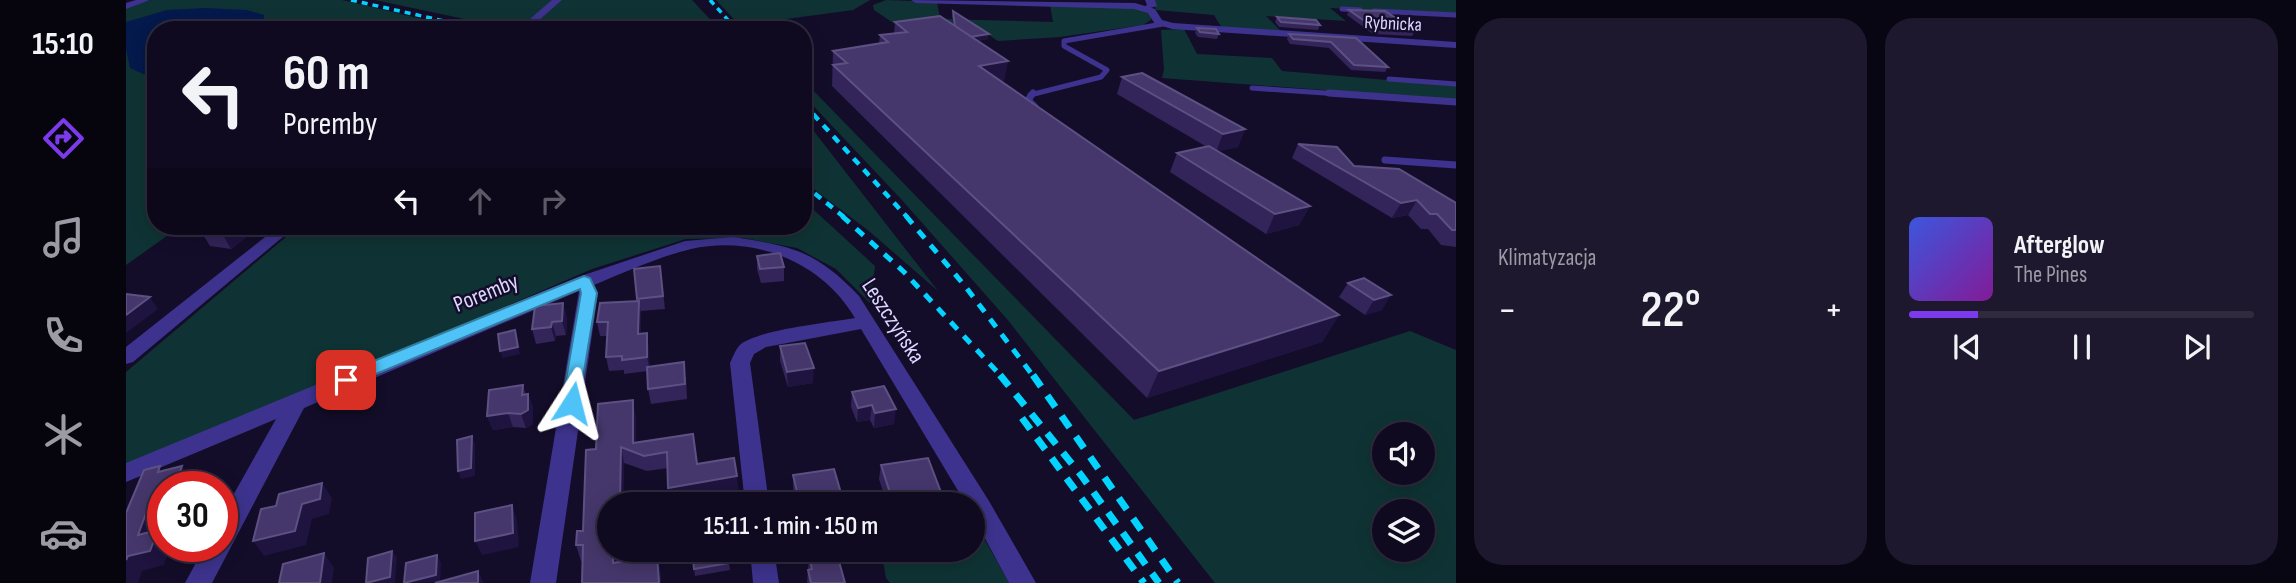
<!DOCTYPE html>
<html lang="pl">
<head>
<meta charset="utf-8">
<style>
	:root { --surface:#0f0a20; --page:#1d182d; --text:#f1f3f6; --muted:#9b9aa5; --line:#2f2b3e; --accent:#7c3aed }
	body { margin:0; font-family:"Sofia Sans Condensed",sans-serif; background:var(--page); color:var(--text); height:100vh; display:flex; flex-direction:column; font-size:26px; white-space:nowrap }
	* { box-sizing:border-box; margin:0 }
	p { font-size:23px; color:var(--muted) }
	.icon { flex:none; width:38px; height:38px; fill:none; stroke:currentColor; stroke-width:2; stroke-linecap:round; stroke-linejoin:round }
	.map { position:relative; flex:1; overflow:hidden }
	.drawer { display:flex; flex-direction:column; gap:18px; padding:18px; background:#080612; width:840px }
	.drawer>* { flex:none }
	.top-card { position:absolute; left:21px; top:21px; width:665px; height:214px; border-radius:28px; box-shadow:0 4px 18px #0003,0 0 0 2px var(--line); background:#0f0a20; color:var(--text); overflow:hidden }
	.fabs { position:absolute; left:1246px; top:422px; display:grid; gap:14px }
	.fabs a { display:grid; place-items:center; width:63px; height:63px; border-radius:50%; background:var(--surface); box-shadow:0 4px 18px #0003,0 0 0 2px var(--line); font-size:35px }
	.speed { position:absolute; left:21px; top:471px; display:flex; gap:14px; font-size:35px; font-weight:700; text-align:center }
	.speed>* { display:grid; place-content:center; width:91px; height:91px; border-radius:50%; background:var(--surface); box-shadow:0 4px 18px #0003,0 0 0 2px var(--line); line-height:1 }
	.speed .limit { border:10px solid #d22; background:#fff; color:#111 }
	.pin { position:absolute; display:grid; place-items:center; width:60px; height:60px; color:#fff; margin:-30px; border-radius:14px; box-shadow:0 4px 10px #0006 }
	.me { position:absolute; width:77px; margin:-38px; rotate:9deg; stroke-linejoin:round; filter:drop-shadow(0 0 5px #0008) }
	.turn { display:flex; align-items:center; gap:24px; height:147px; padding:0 21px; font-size:32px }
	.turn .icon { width:91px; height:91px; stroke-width:2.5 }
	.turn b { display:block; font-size:49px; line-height:60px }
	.lanes { display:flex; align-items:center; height:66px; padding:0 21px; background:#0003; justify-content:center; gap:35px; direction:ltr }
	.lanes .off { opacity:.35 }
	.big { font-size:52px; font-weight:600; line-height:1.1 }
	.drawer .card { flex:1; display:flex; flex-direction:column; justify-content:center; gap:10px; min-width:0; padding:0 24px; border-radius:28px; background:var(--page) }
	.song { display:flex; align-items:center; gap:21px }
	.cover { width:84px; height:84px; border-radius:10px; background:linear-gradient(135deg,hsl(230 70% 55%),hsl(290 70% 35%)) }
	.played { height:7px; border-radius:4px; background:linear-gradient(90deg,var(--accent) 20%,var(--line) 20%) }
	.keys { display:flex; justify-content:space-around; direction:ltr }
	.heat { display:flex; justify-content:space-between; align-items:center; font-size:38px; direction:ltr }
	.drawer .tiles { flex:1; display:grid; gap:18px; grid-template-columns:repeat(2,1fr) }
	.trip { position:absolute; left:471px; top:492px; width:388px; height:70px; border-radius:35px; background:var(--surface); box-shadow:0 4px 18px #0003,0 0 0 2px var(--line); font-weight:600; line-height:70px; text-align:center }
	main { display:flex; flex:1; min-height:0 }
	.tab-bar { display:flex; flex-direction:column; width:126px; justify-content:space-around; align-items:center; background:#06040d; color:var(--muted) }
	.tab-bar .icon { width:49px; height:49px }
	.tab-bar .active { color:var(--accent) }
	.tab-bar b { font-size:32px; color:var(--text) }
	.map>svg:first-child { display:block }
</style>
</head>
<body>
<main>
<nav class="tab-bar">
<b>15:10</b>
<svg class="icon active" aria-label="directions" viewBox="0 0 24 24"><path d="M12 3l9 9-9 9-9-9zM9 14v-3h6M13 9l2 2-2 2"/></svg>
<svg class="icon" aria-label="music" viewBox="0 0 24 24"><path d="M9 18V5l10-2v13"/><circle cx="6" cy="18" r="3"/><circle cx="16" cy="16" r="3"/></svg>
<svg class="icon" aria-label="phone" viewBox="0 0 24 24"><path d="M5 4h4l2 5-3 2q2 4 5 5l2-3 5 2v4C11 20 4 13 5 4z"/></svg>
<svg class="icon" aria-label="climate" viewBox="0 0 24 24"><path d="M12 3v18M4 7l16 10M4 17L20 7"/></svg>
<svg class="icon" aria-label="car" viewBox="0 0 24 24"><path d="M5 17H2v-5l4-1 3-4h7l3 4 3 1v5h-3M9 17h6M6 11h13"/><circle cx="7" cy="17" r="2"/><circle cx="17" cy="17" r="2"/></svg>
</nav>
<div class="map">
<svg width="1330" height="583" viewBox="0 0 1330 583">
	<rect width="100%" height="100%" fill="#140d2a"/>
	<g fill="#0f3334" fill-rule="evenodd">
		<path d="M25,0H216L342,30H30V226H55L0,265V7Z"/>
		<path d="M249,0H428L390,30Z"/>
		<path d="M436,0H566L594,30H401Z"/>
		<path d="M590,0H744L727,10L624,24L629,30H618Z"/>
		<path d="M760,0L811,2L814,19L927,22L924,5L1005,7L1022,10L1026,19L1017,25L934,37L872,41L855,30L788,37L748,10L747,5Z"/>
		<path d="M1027,0H1330V14L1204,8L1220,21L1140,16L1156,32L1096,28L1088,15L1030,10Z"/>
		<path d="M1058,29L1071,54L1146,58L1156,71L1330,86V100L1036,78L1038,70L1035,30Z"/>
		<path d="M677,80L1008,420L1284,331L1330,350V583H1089L881,319L775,199L677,95ZM1297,434V472H1258V434ZM1258,511H1297V550H1258Z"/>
		<path d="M677,119L683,125L812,291L743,231L677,181Z"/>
		<path d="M677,200L749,266L744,303L710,269L671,248L618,238L560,239L466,269L249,363L0,465V372L173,226H677Z"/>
		<path d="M848,520L883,583H764L760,578L755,550H847Z"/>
	</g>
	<path fill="#04194c" d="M79,8L121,10L138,15V21L131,30H30V73L17,74L4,68L0,49V22L41,10Z"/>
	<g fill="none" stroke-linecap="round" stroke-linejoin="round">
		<g stroke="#3d338e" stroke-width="5">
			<path d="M1216,9L1234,10"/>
			<path d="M1248,11L1330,15"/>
			<path d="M1263,79L1330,84"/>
			<path d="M1126,88L1228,95"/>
			<path d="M904,95L975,77L981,70L938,46V41L1037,24"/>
		</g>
		<g stroke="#3d338e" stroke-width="7">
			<path d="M907,93L902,100L909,107"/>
			<path d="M1203,93L1330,102"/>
			<path d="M1259,160L1330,165"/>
		</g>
		<g fill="#3d338e" fill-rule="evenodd">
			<path d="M10,0H24L0,9V3Z"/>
			<path d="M426,0H436L402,30H391Z"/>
			<path d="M1019,0H1029L1031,6L1018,10L1016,8L1021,5Z"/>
			<path d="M153,226H170L7,362L0,364V347Z"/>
			<path d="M607,237C667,246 690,251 733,296L863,501L910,583H883L847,516V504H840L735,329L640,347L628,354L624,363L643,504H619L604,363C607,357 610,348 615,344C636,329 701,323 729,318C696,262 629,235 565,249C532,257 499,272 468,285L472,293L430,583H404L453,291L178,408L86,583H59L79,546H96V515L150,419L0,482V463L452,277L559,241Z"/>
			<path d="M624,550H648L653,583H627Z"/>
		</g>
		<path fill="#3d338e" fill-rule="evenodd" d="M785,0L1009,3L1029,9L1036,20L1047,23L1330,42V48L1046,29L1029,24L1022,13L1008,9L790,3Z"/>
		<g stroke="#02d4ff" stroke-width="3.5" stroke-dasharray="6 5" stroke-linecap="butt">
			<path d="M225,0L358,30"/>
			<path d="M584,0L611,30"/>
		</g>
		<g stroke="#02d4ff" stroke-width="4.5" stroke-dasharray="8 7" stroke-linecap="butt">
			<path d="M677,103L781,217"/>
			<path d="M677,184L718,217"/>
		</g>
		<g stroke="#02d4ff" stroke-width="5" stroke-dasharray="10 9" stroke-linecap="butt">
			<path d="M716,216L778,272L876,377"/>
			<path d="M780,216L839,286L908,377"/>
		</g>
		<g stroke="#02d4ff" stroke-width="7" stroke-dasharray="14 11" stroke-linecap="butt">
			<path d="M874,375L955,475L1033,583"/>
			<path d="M907,375L1052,583"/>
			<path d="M896,418L1018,583"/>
		</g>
	</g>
	<g fill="#332459">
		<path d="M1223,10L1289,31L1286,36L1247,34L1221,15Z"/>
		<path d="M827,11L862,39L851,41L882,61L877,82L1213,315L1196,342L1021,398L706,86L707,51L753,43L754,35L768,34L769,22L828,26L826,16Z"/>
		<path d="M1151,17L1194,25L1192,30L1153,27L1149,22Z"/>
		<path d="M1071,28L1093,34L1091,39L1072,37L1069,33Z"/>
		<path d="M1163,34L1230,38L1262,67L1259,72L1225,70L1203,48L1164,44L1161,39Z"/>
		<path d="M996,77L1119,129L1112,147L1092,151L1184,206L1173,225L1140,234L1044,172L1051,153L1081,147L991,94Z"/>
		<path d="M1172,144L1228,166L1330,203V247L1315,245L1302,229H1295L1282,215L1266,218L1166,158Z"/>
		<path d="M76,233L124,234L105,249L84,246Z"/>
		<path d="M631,256L658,267V281L635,283L631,269Z"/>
		<path d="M534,266L539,309L515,311V334L523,347V366L560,377L561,399L525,404L522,389V371L498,374V370L483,371L480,357L481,336H474L471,322L511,301L508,269Z"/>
		<path d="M1238,278L1256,310L1239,315L1213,297L1222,283Z"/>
		<path d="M441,317L440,335L430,336L429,341L410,344L406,329Z"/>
		<path d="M654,346L687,383L662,387L654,361Z"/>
		<path d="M397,385L400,395L402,394L407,408V424L400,428L387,427L367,430L361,416Z"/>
		<path d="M758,386L768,424L748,428L744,420L731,422L725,407L726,392Z"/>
		<path d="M510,416V443L567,434L571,464L613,492L545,503L542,488V468L521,471L498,463V504H483L491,562L531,555L534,570L535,583H456V561H455L450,545L457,531L470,449Z"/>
		<path d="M755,465L816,495L814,504H761L753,479Z"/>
		<path d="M667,475L717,500V504H670L667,489Z"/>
		<path d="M566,550H601L604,570L569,576Z"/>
		<path d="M683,555L719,583H681Z"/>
	</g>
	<g fill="#1f133f">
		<path d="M863,34L862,39L830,44L831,38Z"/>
		<path d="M882,61L878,82L850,87L853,66Z"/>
		<path d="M1119,129L1112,147L1090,152L1097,134Z"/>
		<path d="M1291,200L1282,215L1266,218L1275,203Z"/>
		<path d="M1184,206L1173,225L1140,234L1149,214Z"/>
		<path d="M110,226H120L124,234L105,249L97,235Z"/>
		<path d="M1265,295L1256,310L1239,315L1248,300Z"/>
		<path d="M24,297L32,309L0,333V315Z"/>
		<path d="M513,301L515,314V348L512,334Z"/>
		<path d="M437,303L441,317L440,335L436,321Z"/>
		<path d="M1213,315L1196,342L1021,398L1033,371Z"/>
		<path d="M426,322L430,336L429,341L425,327Z"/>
		<path d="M389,330L394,354L377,358L374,351Z"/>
		<path d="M521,333L523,347L524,371L521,357Z"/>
		<path d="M688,368L687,383L662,387L661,372Z"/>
		<path d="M402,394L407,408V424L400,428L395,414Z"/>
		<path d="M507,400L510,416V453L507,443Z"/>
		<path d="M746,405L744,420L731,422L732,408Z"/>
		<path d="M770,409L768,424L748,428L749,413Z"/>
		<path d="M382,413L387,427L367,430L361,416Z"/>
		<path d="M346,436L349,444V476L335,479L332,471Z"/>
		<path d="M495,447L498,463V504H494Z"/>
		<path d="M56,466L68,481L66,486H49Z"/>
		<path d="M611,476L613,492L545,503L542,488Z"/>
		<path d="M196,483L206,498L203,514L186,519L180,545L138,556L127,541L176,504Z"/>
		<path d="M37,495V519L33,531L37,536V546H45L38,565L16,571L12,583H0V560L26,497Z"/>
		<path d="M386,505L391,520L393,547L356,555L349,541Z"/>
		<path d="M487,550H491V578L487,563Z"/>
		<path d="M266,551L271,558L269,583H243Z"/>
		<path d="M198,553L208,568L206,583H194Z"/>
		<path d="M311,555L315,563L314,582L282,583Z"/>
		<path d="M531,555L534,570L535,583H533Z"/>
		<path d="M352,571L358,583H352Z"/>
	</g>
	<g fill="#45376b" stroke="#5d5082" stroke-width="2">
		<path d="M1223,10L1259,11L1289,31L1250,29Z"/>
		<path d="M827,11L863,34L844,37L829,27Z"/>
		<path d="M814,16L882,61L853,66L1213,315L1033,371L707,65L721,63L707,51L762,42L754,35L781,32L769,22Z"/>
		<path d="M1151,17L1190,20L1194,25L1155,22Z"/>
		<path d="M1071,28L1090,29L1093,34L1074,32Z"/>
		<path d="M1163,34L1230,38L1262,67L1228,65L1205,42L1167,39Z"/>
		<path d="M1016,73L1119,129L1097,134L996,77Z"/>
		<path d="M1172,144L1211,147L1228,166L1273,169L1330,203V230H1326L1311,214H1304L1291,200L1275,203Z"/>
		<path d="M1083,146L1184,206L1149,214L1051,153Z"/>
		<path d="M86,226H110L97,235L76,233Z"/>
		<path d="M654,253L658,267L634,269L631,256Z"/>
		<path d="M534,266L537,296L511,299L508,269Z"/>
		<path d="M1238,278L1265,295L1248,300L1222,283Z"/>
		<path d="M0,294L24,297L0,315Z"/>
		<path d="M513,301L512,334L521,333V357L496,360V356L480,357L482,322H471L474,303Z"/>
		<path d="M437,303L436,321L426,322L425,327L406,329L409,306Z"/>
		<path d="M389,330L392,347L374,351L372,334Z"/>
		<path d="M679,343L688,368L661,372L654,346Z"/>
		<path d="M558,362L559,384L522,389L521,367Z"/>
		<path d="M397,385L396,395L402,394V410L395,414L382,413L361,416L363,390Z"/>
		<path d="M758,386L770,409L749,413L746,405L732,408L726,392Z"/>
		<path d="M507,400V443L567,434L571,464L608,458L611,476L542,488L541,452L518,456L495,447L494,504H483V550H487V563L531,555L533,583H456L457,545H450L451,531H457L460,450L470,449L472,404Z"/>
		<path d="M346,436L345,468L332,471L331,440Z"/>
		<path d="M802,458L816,495L767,502L755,465Z"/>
		<path d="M34,466L32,472L56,466L49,486H37V495L26,497L12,535L32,530L24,551L2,556L0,560V513L18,470Z"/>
		<path d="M708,469L717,500L692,504H674L667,475Z"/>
		<path d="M196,483L194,499L176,504L169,531L127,541L135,509L150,506L153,494Z"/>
		<path d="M386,505L387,533L349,541V513Z"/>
		<path d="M566,550H601L603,563L568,569Z"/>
		<path d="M266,551L264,577L240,583L242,558Z"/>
		<path d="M706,551L707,554H711L719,583H685L682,570L686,569L683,555Z"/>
		<path d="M198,553L194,583H153L157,564Z"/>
		<path d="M311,555L310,575L278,583L280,563Z"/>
		<path d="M352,571V583H309Z"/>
	</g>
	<path fill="#4fc3f7" stroke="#337fa1" stroke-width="2" d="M458,276L464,278L471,293L452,408H439L436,403L455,293L454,289L226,384H213L211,380L213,375Z"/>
	<g text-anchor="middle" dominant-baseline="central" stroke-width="5" stroke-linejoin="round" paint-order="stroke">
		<g font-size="19" fill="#ddd6ff" stroke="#140d2a">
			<text transform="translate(1267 24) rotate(3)">Rybnicka</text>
		</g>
		<g font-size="23" fill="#ddd6ff" stroke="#140d2a">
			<text transform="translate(360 293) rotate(-22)">Poremby</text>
			<text transform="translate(767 321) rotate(57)">Leszczyńska</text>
		</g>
	</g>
</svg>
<div class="fabs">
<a><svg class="icon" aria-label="sound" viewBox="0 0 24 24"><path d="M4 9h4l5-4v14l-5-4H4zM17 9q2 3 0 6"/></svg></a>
<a><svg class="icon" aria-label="layers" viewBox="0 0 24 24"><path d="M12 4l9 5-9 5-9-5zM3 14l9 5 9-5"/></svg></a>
</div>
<div class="speed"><div class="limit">30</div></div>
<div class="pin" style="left:220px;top:380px;background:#d93025"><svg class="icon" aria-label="arrive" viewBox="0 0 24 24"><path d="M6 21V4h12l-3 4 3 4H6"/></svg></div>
<svg class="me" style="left:446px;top:403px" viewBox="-20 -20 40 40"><path d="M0-17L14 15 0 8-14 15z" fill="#4fc3f7" stroke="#fff" stroke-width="4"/></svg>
<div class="trip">15:11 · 1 min · 150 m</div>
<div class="top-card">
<div class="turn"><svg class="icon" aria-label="left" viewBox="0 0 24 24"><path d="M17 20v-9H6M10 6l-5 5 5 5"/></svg><div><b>60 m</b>Poremby</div></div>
<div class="lanes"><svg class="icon" aria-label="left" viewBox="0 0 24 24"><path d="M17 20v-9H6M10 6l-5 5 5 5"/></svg><svg class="icon off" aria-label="ahead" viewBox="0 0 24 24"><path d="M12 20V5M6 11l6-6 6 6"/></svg><svg class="icon off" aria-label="right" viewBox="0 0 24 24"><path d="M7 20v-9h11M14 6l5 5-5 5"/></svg></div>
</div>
</div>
<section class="drawer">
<div class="tiles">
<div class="card"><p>Klimatyzacja</p>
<div class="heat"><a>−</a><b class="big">22°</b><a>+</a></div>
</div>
<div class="card">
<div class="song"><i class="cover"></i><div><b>Afterglow</b><p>The Pines</p></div></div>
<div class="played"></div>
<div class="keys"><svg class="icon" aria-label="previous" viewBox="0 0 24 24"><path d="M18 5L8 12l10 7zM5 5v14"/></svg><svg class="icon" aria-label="pause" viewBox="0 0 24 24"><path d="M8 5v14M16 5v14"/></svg><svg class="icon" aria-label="next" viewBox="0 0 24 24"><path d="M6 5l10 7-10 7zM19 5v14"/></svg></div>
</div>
</div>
</section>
</main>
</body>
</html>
